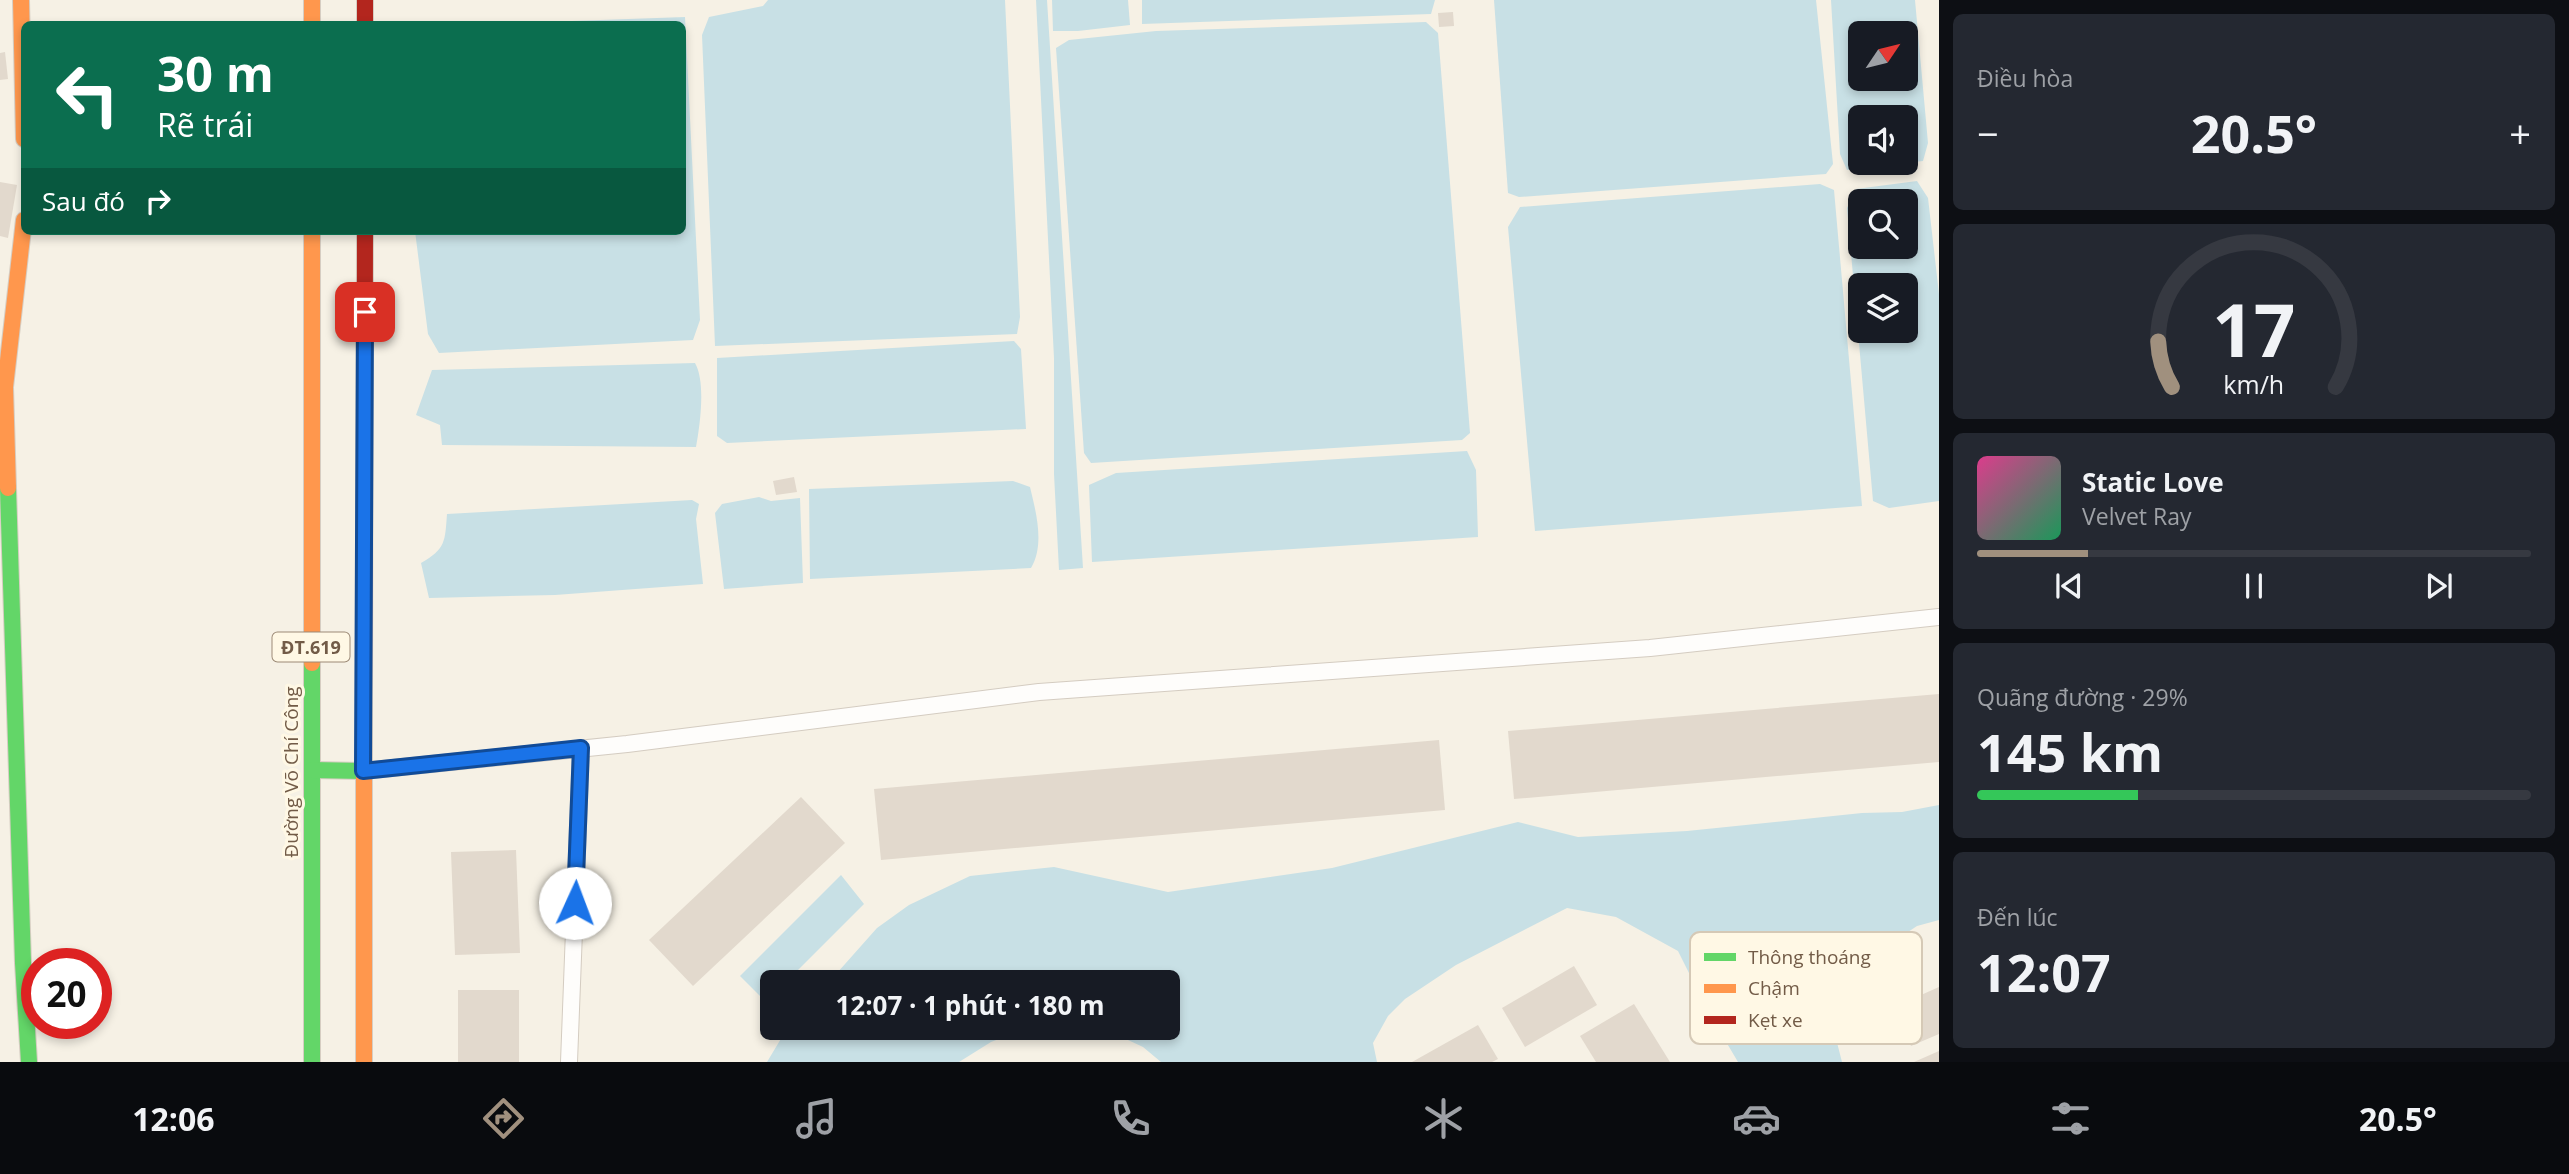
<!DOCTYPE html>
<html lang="vi">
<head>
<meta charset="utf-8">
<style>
	:root { --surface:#171b24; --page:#242831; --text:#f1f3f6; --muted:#9ea1a6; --line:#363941; --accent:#a0907e }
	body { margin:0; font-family:"Open Sans",sans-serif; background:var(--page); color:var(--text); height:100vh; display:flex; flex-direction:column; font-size:26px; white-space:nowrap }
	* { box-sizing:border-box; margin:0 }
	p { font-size:23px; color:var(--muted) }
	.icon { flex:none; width:38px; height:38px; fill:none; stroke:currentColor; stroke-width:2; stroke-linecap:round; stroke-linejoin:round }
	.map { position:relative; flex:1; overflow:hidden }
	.details { display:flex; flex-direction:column; gap:14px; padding:14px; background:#0d0f14; width:630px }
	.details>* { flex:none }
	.top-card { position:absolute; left:21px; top:21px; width:665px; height:214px; border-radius:10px; box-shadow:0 4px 10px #0003; background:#0b6e4f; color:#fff; overflow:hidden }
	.needle { width:46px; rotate:55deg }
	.fabs { position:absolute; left:1848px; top:21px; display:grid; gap:14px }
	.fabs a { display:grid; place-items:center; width:70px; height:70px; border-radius:10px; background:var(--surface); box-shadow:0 4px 10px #0003; font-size:35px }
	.speed { position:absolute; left:21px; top:948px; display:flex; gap:14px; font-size:35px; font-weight:700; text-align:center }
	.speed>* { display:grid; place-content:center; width:91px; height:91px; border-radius:50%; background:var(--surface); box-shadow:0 4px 10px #0003; line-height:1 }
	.speed .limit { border:10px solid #d22; background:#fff; color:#111 }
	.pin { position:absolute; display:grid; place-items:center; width:60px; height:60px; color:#fff; margin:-30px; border-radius:14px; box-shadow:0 4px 10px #0006 }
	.me { position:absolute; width:77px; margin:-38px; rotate:2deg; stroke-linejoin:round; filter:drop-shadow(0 0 5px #0008) }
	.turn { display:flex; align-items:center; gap:24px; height:147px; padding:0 21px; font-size:32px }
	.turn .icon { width:91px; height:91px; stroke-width:2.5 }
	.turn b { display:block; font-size:49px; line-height:60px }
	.then { display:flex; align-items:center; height:66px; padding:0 21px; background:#0003; gap:14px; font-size:26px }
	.big { font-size:52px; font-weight:700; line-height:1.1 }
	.details .widget { flex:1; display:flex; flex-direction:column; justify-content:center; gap:10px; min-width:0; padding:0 24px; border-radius:10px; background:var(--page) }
	.details .dial { align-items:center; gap:0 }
	.dial svg { height:182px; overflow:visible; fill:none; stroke:var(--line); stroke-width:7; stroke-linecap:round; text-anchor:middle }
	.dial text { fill:var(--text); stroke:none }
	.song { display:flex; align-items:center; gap:21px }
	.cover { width:84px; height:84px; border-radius:10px; background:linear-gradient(135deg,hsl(330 70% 55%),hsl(150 70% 35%)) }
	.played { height:7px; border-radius:4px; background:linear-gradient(90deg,var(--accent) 20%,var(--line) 20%) }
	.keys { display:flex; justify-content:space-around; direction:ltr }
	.heat { display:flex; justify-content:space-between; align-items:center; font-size:38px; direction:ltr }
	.charge { height:10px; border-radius:5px; background:linear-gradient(90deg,#34c759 29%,var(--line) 0) }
	.trip { position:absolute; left:760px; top:970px; width:420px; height:70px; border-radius:10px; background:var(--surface); box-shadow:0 4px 10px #0003; font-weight:700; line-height:70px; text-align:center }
	.menu { display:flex; height:112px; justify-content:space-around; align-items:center; background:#090b0e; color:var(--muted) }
	.menu .icon { width:49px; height:49px }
	.menu .selected { color:var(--accent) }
	.menu b { font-size:32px; color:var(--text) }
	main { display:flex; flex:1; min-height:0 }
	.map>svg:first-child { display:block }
</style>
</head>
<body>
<main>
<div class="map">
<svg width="1939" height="1062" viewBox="0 0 1939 1062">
	<rect width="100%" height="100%" fill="#f6f1e5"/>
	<g fill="#c8e0e5" fill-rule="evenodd">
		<path d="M768,0H1005L1020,317L1017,334L715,346L702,35L709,17L763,6Z"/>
		<path d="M1036,0H1047L1083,568L1059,570L1054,474V358Z"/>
		<path d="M1052,0H1128L1130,25L1078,31H1053Z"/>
		<path d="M1142,0H1435L1431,14L1142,24Z"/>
		<path d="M1494,0H1816L1833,164L1826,174L1519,197L1508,193Z"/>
		<path d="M1831,0H1915L1928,143L1923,161L1847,170L1840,154ZM1860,33H1906V79H1860ZM1860,117H1906V163H1860Z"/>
		<path d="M685,17L700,320L693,340L439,353L428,334L415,231H682V24H483Z"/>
		<path d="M1426,22L1438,33L1470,433L1462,440L1091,463L1084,453L1056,48L1069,40L1156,31Z"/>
		<path d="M1917,181L1928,198L1939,294V501L1889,508L1873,501L1847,208L1856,189ZM1860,201H1906V247H1860ZM1860,285H1906V331H1860Z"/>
		<path d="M1820,184L1834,190L1862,506L1535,531L1508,227L1520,207Z"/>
		<path d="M1014,341L1021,349L1026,429L727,443L717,436V358Z"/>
		<path d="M695,363C706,382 700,425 696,447L442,445L440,425L416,415L432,370Z"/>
		<path d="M1467,451L1476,470L1478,537L1092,562L1089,485L1116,473Z"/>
		<path d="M1013,481L1030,487C1036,512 1045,545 1031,568L810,579L809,489Z"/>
		<path d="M759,497L771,501L800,498L803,583L724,589L715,513L722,504Z"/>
		<path d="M692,500L699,504L696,519L703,584L555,595L429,598L421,563C446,549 445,541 447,514Z"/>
		<path d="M1939,805V920L1917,926L1863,962L1833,1027L1842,1062H1738L1709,1013L1678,951L1616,917L1567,908L1456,965L1405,999L1388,1016L1373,1043L1377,1062H1161L1143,1047L1100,1027H1167V982H829L877,928L909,905L970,876L1054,867L1168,892L1332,868L1518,822L1578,837L1687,831L1862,813L1902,812Z"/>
		<path d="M841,875L864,904L786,982H772V996L766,1002L740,976Z"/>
		<path d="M788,1027H1030L991,1042L959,1062H767Z"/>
	</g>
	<g fill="#e2d9cd">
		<path d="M1453,12L1454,26L1439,27L1438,13Z"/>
		<path d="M5,52L8,79L0,80V53Z"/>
		<path d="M0,182L17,185L8,238L0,236Z"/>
		<path d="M794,477L797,492L776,495L773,481Z"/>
		<path d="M1939,694V762L1514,799L1508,731Z"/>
		<path d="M1439,740L1445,810L881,860L874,789Z"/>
		<path d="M801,797L845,843L693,986L649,940Z"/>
		<path d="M516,850L520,953L455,955L451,852Z"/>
		<path d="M1574,966L1597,1005L1525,1047L1502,1008Z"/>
		<path d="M1939,987V1034L1911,1046L1894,1007Z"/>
		<rect x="458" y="990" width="61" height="72"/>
		<path d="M1634,1004L1670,1062H1596L1580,1036Z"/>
		<path d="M1478,1025L1498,1059L1492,1062H1412Z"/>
		<path d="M1939,1051V1062H1914Z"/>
	</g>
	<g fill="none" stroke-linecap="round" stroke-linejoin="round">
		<defs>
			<g id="lane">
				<path d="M363,771L627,744L1039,692L1650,648L1939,617"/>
				<path d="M569,1062L581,748"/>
			</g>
			<g id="fast">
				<path d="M8,488L23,963L29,1062"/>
				<path d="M312,663V1062"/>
				<path d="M312,770L363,771"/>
			</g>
			<g id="slow">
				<path d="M21,0L24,139"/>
				<path d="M312,0V24"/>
				<path d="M312,231V663"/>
				<path d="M8,488L5,387L24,220"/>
				<path d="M364,1062V696"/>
			</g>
			<g id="jam">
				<path d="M365,0V24"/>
				<path d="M364,696L365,231"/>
			</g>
		</defs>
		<use href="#lane" stroke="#d4ccc1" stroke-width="18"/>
		<use href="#fast" stroke="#d6cdc2" stroke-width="18"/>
		<use href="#slow" stroke="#d6cdc2" stroke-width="18"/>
		<use href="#jam" stroke="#d6cdc2" stroke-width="18"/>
		<use href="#lane" stroke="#fefdfb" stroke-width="16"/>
		<use href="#fast" stroke="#63d668" stroke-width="16"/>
		<use href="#slow" stroke="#ff974d" stroke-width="16"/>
		<use href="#jam" stroke="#b3261e" stroke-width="16"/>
	</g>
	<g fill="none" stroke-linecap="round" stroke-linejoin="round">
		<defs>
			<path id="route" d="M365,312L363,771L581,748L575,903"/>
		</defs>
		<use href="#route" stroke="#114b97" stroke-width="18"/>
		<use href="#route" stroke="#1a73e8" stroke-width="12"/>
	</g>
	<g text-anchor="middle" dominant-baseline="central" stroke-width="6" stroke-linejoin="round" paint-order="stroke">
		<rect fill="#fff8e5" stroke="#9c8a76" stroke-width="2" x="272.5" y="632.5" width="77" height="29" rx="5"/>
		<g font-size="18" font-weight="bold" fill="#725b47">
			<text x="311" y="647">ĐT.619</text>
		</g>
		<g font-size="19" fill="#725b47" stroke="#fff8e5">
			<text transform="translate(291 772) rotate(-90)">Đường Võ Chí Công</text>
		</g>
	</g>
	<rect x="1690" y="932" width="232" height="112" rx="10" fill="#fff8e5" stroke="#d5c9b6" stroke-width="2"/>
	<rect x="1704" y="953" width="32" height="8" fill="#63d668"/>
	<rect x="1704" y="984" width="32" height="9" fill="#ff974d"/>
	<rect x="1704" y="1016" width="32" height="8" fill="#b3261e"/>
	<g font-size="19" fill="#725b47">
		<text x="1748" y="964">Thông thoáng</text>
		<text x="1748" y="995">Chậm</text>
		<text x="1748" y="1027">Kẹt xe</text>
	</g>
</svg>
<div class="fabs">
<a><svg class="needle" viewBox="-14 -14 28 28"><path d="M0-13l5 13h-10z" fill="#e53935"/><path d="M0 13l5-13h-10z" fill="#9ea1a6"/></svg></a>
<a><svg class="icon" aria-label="sound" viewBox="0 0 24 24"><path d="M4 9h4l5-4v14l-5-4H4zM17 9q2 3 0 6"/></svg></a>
<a><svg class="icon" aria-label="search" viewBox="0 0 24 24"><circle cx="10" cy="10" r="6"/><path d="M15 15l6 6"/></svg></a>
<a><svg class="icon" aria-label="layers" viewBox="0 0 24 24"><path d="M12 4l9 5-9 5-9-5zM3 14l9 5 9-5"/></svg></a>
</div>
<div class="speed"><div class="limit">20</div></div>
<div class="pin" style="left:365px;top:312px;background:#d93025"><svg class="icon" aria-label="arrive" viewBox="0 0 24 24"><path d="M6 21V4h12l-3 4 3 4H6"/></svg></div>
<svg class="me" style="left:575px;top:903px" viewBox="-20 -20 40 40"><circle r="19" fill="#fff"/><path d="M0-13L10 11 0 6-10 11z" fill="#1a73e8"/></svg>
<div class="trip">12:07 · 1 phút · 180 m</div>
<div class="top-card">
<div class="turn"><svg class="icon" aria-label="left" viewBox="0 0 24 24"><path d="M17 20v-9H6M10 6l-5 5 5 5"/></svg><div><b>30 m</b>Rẽ trái</div></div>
<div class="then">Sau đó<svg class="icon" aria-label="right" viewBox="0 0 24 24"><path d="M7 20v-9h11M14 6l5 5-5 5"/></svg></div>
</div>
</div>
<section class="details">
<div class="widget"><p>Điều hòa</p>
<div class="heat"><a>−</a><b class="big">20.5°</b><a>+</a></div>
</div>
<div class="widget dial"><svg viewBox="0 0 100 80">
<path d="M14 69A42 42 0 1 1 86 69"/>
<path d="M14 69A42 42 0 0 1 8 49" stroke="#a0907e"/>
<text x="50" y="56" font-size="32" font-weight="700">17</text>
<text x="50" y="72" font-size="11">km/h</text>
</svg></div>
<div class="widget">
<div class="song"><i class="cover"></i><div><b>Static Love</b><p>Velvet Ray</p></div></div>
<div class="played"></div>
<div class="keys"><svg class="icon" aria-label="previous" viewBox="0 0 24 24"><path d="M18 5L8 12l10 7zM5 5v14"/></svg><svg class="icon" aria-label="pause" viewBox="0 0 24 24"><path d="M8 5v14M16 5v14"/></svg><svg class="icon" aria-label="next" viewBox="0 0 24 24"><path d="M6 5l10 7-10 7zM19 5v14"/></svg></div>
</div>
<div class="widget"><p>Quãng đường · 29%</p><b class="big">145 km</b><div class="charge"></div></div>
<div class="widget"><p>Đến lúc</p><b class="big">12:07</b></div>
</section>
</main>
<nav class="menu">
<b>12:06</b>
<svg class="icon selected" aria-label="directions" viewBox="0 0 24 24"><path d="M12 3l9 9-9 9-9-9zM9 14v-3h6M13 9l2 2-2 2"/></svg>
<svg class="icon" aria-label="music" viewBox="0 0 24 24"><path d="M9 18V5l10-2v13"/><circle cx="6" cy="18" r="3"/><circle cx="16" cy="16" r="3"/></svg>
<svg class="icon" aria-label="phone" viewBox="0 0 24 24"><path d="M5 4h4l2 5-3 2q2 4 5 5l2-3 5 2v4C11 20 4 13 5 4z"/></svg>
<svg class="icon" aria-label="climate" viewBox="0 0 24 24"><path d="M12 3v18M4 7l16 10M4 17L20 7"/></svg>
<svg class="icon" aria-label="car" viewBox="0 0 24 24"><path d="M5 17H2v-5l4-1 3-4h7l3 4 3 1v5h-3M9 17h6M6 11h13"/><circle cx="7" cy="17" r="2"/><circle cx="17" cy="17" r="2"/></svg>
<svg class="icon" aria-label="filters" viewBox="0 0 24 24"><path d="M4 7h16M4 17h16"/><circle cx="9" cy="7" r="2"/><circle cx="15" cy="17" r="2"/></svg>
<b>20.5°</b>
</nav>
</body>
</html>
